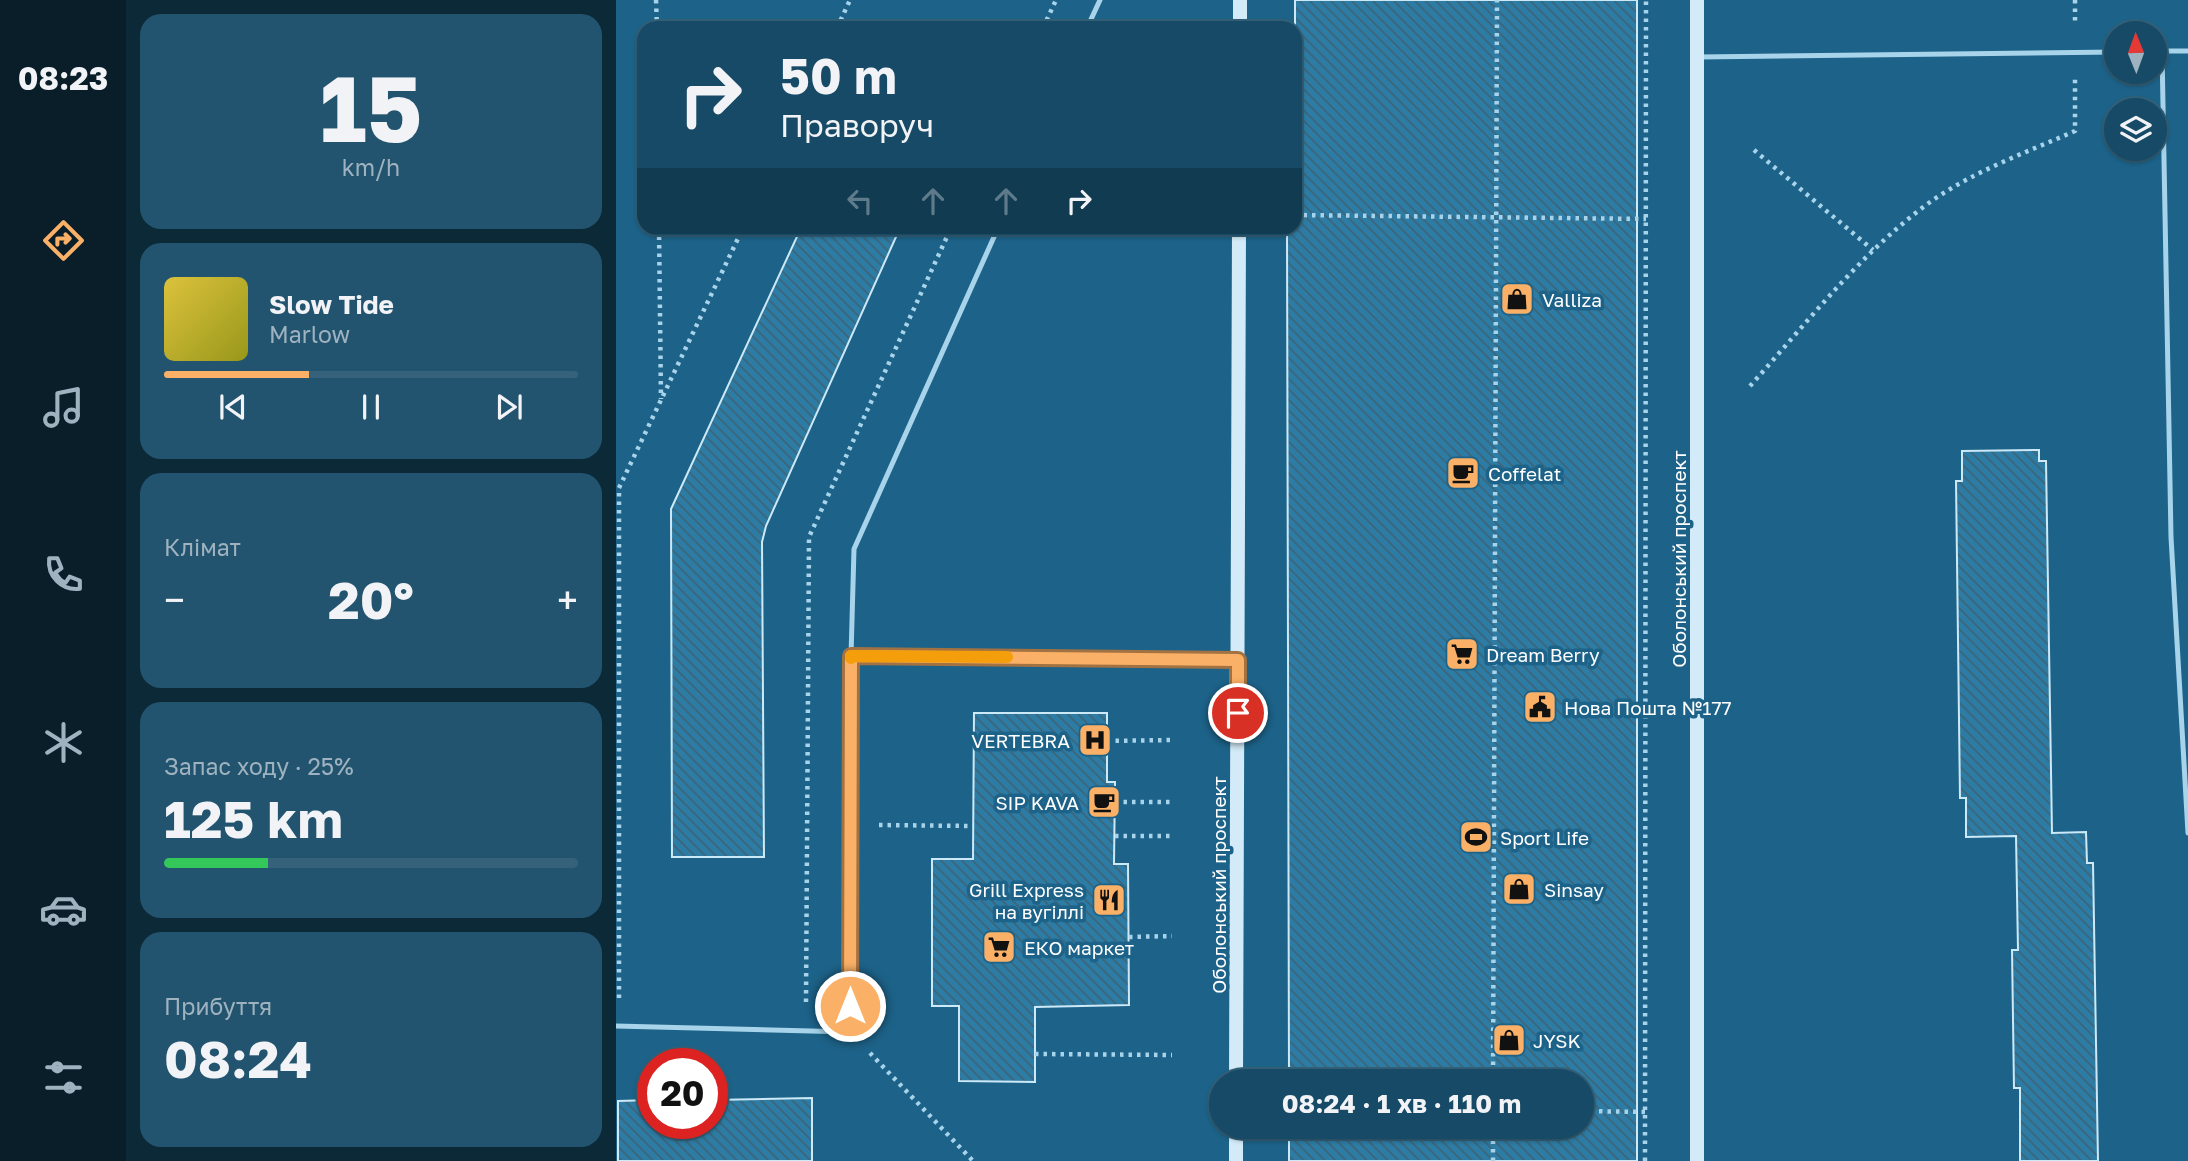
<!DOCTYPE html>
<html lang="uk">
<head>
<meta charset="utf-8">
<style>
	:root { --surface:#164a66; --page:#23546f; --text:#f1f3f6; --muted:#9eb3bf; --line:#35627a; --accent:#fab066 }
	body { margin:0; font-family:"Golos Text",sans-serif; background:var(--page); color:var(--text); height:100vh; display:flex; flex-direction:column; font-size:26px; white-space:nowrap }
	* { box-sizing:border-box; margin:0 }
	p { font-size:23px; color:var(--muted) }
	.icon { flex:none; width:38px; height:38px; fill:none; stroke:currentColor; stroke-width:2; stroke-linecap:round; stroke-linejoin:round }
	.map { position:relative; flex:1; overflow:hidden }
	.panel { display:flex; flex-direction:column; gap:14px; padding:14px; background:#0c2938; width:490px }
	.panel>* { flex:none }
	.guide { position:absolute; left:21px; top:21px; width:665px; height:214px; border-radius:21px; box-shadow:0 2px 5px #0004,0 0 0 2px var(--line); background:#164a66; color:var(--text); overflow:hidden }
	.needle { width:46px; rotate:359deg }
	.tools { position:absolute; left:1488px; top:21px; display:grid; gap:14px }
	.tools a { display:grid; place-items:center; width:63px; height:63px; border-radius:50%; background:var(--surface); box-shadow:0 2px 5px #0004,0 0 0 2px var(--line); font-size:35px }
	.speed { position:absolute; left:21px; top:1048px; display:flex; gap:14px; font-size:35px; font-weight:700; text-align:center }
	.speed>* { display:grid; place-content:center; width:91px; height:91px; border-radius:50%; background:var(--surface); box-shadow:0 2px 5px #0004,0 0 0 2px var(--line); line-height:1 }
	.speed .limit { border:10px solid #d22; background:#fff; color:#111 }
	.pin { position:absolute; display:grid; place-items:center; width:60px; height:60px; color:#fff; margin:-30px; border:4px solid #fff; border-radius:50%; box-shadow:0 2px 7px #0007 }
	.me { position:absolute; width:77px; margin:-38px; rotate:0deg; stroke-linejoin:round; filter:drop-shadow(0 0 5px #0008) }
	.turn { display:flex; align-items:center; gap:24px; height:147px; padding:0 28px; font-size:32px }
	.turn .icon { width:91px; height:91px; stroke-width:2.5 }
	.turn b { display:block; font-size:49px; line-height:60px }
	.lanes { display:flex; align-items:center; height:66px; padding:0 28px; background:#0003; justify-content:center; gap:35px; direction:ltr }
	.lanes .off { opacity:.35 }
	.big { font-size:52px; font-weight:700; line-height:1.1 }
	.panel .tile { flex:1; display:flex; flex-direction:column; justify-content:center; gap:10px; min-width:0; padding:0 24px; border-radius:21px; background:var(--page) }
	.panel .dial { align-items:center; gap:0 }
	.dial b { font-size:91px; line-height:1 }
	.song { display:flex; align-items:center; gap:21px }
	.cover { width:84px; height:84px; border-radius:10px; background:linear-gradient(135deg,hsl(50 70% 55%),hsl(60 70% 35%)) }
	.played { height:7px; border-radius:4px; background:linear-gradient(90deg,var(--accent) 35%,var(--line) 35%) }
	.keys { display:flex; justify-content:space-around; direction:ltr }
	.heat { display:flex; justify-content:space-between; align-items:center; font-size:38px; direction:ltr }
	.charge { height:10px; border-radius:5px; background:linear-gradient(90deg,#34c759 25%,var(--line) 0) }
	.trip { position:absolute; left:593px; top:1069px; width:385px; height:70px; border-radius:35px; background:var(--surface); box-shadow:0 2px 5px #0004,0 0 0 2px var(--line); font-weight:700; line-height:70px; text-align:center }
	main { display:flex; flex:1; min-height:0 }
	.tabs { display:flex; flex-direction:column; width:126px; justify-content:space-around; align-items:center; background:#091e29; color:var(--muted) }
	.tabs .icon { width:49px; height:49px }
	.tabs .selected { color:var(--accent) }
	.tabs b { font-size:32px; color:var(--text) }
	.map>svg:first-child { display:block }
</style>
</head>
<body>
<main>
<nav class="tabs">
<b>08:23</b>
<svg class="icon selected" aria-label="directions" viewBox="0 0 24 24"><path d="M12 3l9 9-9 9-9-9zM9 14v-3h6M13 9l2 2-2 2"/></svg>
<svg class="icon" aria-label="music" viewBox="0 0 24 24"><path d="M9 18V5l10-2v13"/><circle cx="6" cy="18" r="3"/><circle cx="16" cy="16" r="3"/></svg>
<svg class="icon" aria-label="phone" viewBox="0 0 24 24"><path d="M5 4h4l2 5-3 2q2 4 5 5l2-3 5 2v4C11 20 4 13 5 4z"/></svg>
<svg class="icon" aria-label="climate" viewBox="0 0 24 24"><path d="M12 3v18M4 7l16 10M4 17L20 7"/></svg>
<svg class="icon" aria-label="car" viewBox="0 0 24 24"><path d="M5 17H2v-5l4-1 3-4h7l3 4 3 1v5h-3M9 17h6M6 11h13"/><circle cx="7" cy="17" r="2"/><circle cx="17" cy="17" r="2"/></svg>
<svg class="icon" aria-label="filters" viewBox="0 0 24 24"><path d="M4 7h16M4 17h16"/><circle cx="9" cy="7" r="2"/><circle cx="15" cy="17" r="2"/></svg>
</nav>
<section class="panel">
<div class="tile dial"><b>15</b><p>km/h</p></div>
<div class="tile">
<div class="song"><i class="cover"></i><div><b>Slow Tide</b><p>Marlow</p></div></div>
<div class="played"></div>
<div class="keys"><svg class="icon" aria-label="previous" viewBox="0 0 24 24"><path d="M18 5L8 12l10 7zM5 5v14"/></svg><svg class="icon" aria-label="pause" viewBox="0 0 24 24"><path d="M8 5v14M16 5v14"/></svg><svg class="icon" aria-label="next" viewBox="0 0 24 24"><path d="M6 5l10 7-10 7zM19 5v14"/></svg></div>
</div>
<div class="tile"><p>Клімат</p>
<div class="heat"><a>−</a><b class="big">20°</b><a>+</a></div>
</div>
<div class="tile"><p>Запас ходу · 25%</p><b class="big">125 km</b><div class="charge"></div></div>
<div class="tile"><p>Прибуття</p><b class="big">08:24</b></div>
</section>
<div class="map">
<svg width="1572" height="1161" viewBox="0 0 1572 1161">
	<defs>
		<pattern id="building-back-hatch" width="6" height="6" patternUnits="userSpaceOnUse" patternTransform="scale(1.75)"><rect width="6" height="6" fill="#2d7ca5"/><path d="M-1 5l2 2M0 0l6 6M5-1l2 2" fill="none" stroke="#3c6478"/></pattern>
	</defs>
	<rect width="100%" height="100%" fill="#1d6288"/>
	<g fill="url(#building-back-hatch)" stroke="#cce9f8" stroke-width="2">
		<path d="M679,0H1021V1161H673V1127H966V1082H673L671,228H679Z"/>
		<path d="M185,228H284L150,526L146,542L148,857H56L55,509Z"/>
		<path d="M1423,450V461H1430L1436,833L1470,832L1471,863H1477L1482,1161H1404V1088H1398L1396,950H1402L1400,836L1350,837V798H1344L1340,481H1346V451Z"/>
		<path d="M358,713H491V782H499L498,864H512L513,1005L419,1007V1082L343,1081V1006H316V859H357Z"/>
		<path d="M196,1098V1161H2V1101L37,1100V1124H96V1100Z"/>
	</g>
	<g fill="none" stroke-linecap="round" stroke-linejoin="round">
		<g stroke="#a7d4eb" stroke-width="4.5" stroke-dasharray="3.5 5" stroke-linecap="butt">
			<path d="M40,0L41,28"/>
			<path d="M1459,0V25"/>
			<path d="M221,28L234,0"/>
			<path d="M427,28L440,0"/>
			<path d="M1138,150L1257,250"/>
			<path d="M679,215L1030,219"/>
			<path d="M43,228L45,399"/>
			<path d="M1134,386C1190,324 1243,255 1310,205C1355,172 1409,153 1459,131V79"/>
			<path d="M491,741L557,740"/>
			<path d="M499,802H556"/>
			<path d="M263,825L357,826"/>
			<path d="M499,836H556"/>
			<path d="M513,937L556,936"/>
			<path d="M3,998V488L127,228"/>
			<path d="M190,1002L193,537L335,228"/>
			<path d="M254,1053L357,1161"/>
			<path d="M419,1054L556,1055"/>
			<path d="M877,1082L881,0"/>
			<path d="M966,1111L1029,1112"/>
			<path d="M877,1161V1127"/>
			<path d="M1029,1161L1030,0"/>
		</g>
		<g stroke="#a7d4eb" stroke-width="5">
			<path d="M471,28L484,0"/>
			<path d="M1538,51H1572"/>
			<path d="M1546,51L1555,537L1572,833"/>
			<path d="M1083,57L1500,52"/>
			<path d="M235,656L238,549L382,228"/>
			<path d="M0,1026L234,1032L235,656L619,660"/>
		</g>
		<g stroke="#d3ebf8" stroke-width="14">
			<path d="M624,28V0"/>
			<path d="M620,1082L623,228"/>
			<path d="M620,1161V1127"/>
			<path d="M1081,1161V0"/>
		</g>
	</g>
	<g fill="none" stroke-linecap="round" stroke-linejoin="round">
		<defs>
			<path id="route" d="M234,1006L235,656L622,660V713"/>
		</defs>
		<use href="#route" stroke="#a27242" stroke-width="18"/>
		<use href="#route" stroke="#fab066" stroke-width="12"/>
		<path stroke="#f59e0b" stroke-width="12" d="M235,658V656L391,657"/>
	</g>
	<defs>
		<symbol id="shop-square" viewBox="-11 -11 22 22"><rect x="-9" y="-9" width="18" height="18" rx="4" fill="#fab066" stroke="#1d6288"/><path d="M-5-2.5h2.3a2.7 3.5 0 0 1 5.4 0H5L5.5 6h-11ZM-1.5-2.5h3a1.5 2.3 0 0 0-3 0Z" fill="#111"/></symbol>
		<symbol id="cafe-square" viewBox="-11 -11 22 22"><rect x="-9" y="-9" width="18" height="18" rx="4" fill="#fab066" stroke="#1d6288"/><path d="M-5.5-4.5H6V0H3Q3 3.5 0 3.5H-2.5Q-5.5 3.5-5.5 0ZM3-3.2v2h1.7v-2ZM-6 4.5H4V6H-6Z" fill="#111"/></symbol>
		<symbol id="supermarket-square" viewBox="-11 -11 22 22"><rect x="-9" y="-9" width="18" height="18" rx="4" fill="#fab066" stroke="#1d6288"/><path d="M-6-5.5h2.5l.6 2H6L4.5 2H-2.5L-4.4-4H-6ZM-1.5 3.2a1.3 1.3 0 1 0 .1 0ZM3 3.2a1.3 1.3 0 1 0 .1 0Z" fill="#111"/></symbol>
		<symbol id="civic-square" viewBox="-11 -11 22 22"><rect x="-9" y="-9" width="18" height="18" rx="4" fill="#fab066" stroke="#1d6288"/><path d="M-.6-6.5H3V-4.5H.6V-3L4-1V1h2V6H-6V1h2V-1L-.6-3ZM-1.2 2.5V6h2.4V2.5Z" fill="#111"/></symbol>
		<symbol id="hospital-square" viewBox="-11 -11 22 22"><rect x="-9" y="-9" width="18" height="18" rx="4" fill="#fab066" stroke="#1d6288"/><path d="M-5-5h3v3.5h4V-5h3V5h-3V1.5h-4V5h-3Z" fill="#111"/></symbol>
		<symbol id="stadium-square" viewBox="-11 -11 22 22"><rect x="-9" y="-9" width="18" height="18" rx="4" fill="#fab066" stroke="#1d6288"/><path d="M0-5a6.5 5 0 1 0 0 10a6.5 5 0 1 0 0-10ZM-3.5-1.8h7v3.6h-7Z" fill="#111"/></symbol>
		<symbol id="restaurant-square" viewBox="-11 -11 22 22"><rect x="-9" y="-9" width="18" height="18" rx="4" fill="#fab066" stroke="#1d6288"/><path d="M-5-6h1v4h1v-4h1v4h1v-4h1v5L-1.5 .5V6h-2V.5L-5-1ZM5-6V6H3V1.5H1.5Q1.5-4 5-6Z" fill="#111"/></symbol>
	</defs>
	<g fill-rule="evenodd">
		<use href="#shop-square" x="882" y="280" width="38" height="38"/>
		<use href="#cafe-square" x="828" y="454" width="38" height="38"/>
		<use href="#supermarket-square" x="827" y="635" width="38" height="38"/>
		<use href="#civic-square" x="905" y="688" width="38" height="38"/>
		<use href="#hospital-square" x="460" y="721" width="38" height="38"/>
		<use href="#cafe-square" x="469" y="783" width="38" height="38"/>
		<use href="#stadium-square" x="841" y="818" width="38" height="38"/>
		<use href="#shop-square" x="884" y="870" width="38" height="38"/>
		<use href="#restaurant-square" x="474" y="881" width="38" height="38"/>
		<use href="#supermarket-square" x="364" y="928" width="38" height="38"/>
		<use href="#shop-square" x="874" y="1021" width="38" height="38"/>
	</g>
	<g text-anchor="middle" dominant-baseline="central" stroke-width="7" stroke-linejoin="round" paint-order="stroke">
		<g font-size="19" fill="#fff" stroke="#1d6288" text-anchor="start">
			<text x="926" y="299">Valliza</text>
			<text x="872" y="473">Coffelat</text>
			<text x="870" y="654">Dream Berry</text>
			<text x="948" y="707">Нова Пошта №177</text>
			<text x="454" y="740" text-anchor="end">VERTEBRA</text>
			<text x="463" y="802" text-anchor="end">SIP KAVA</text>
			<text x="884" y="837">Sport Life</text>
			<text x="468" y="889" text-anchor="end">Grill Express<tspan x="468" dy="22">на вугіллі</tspan></text>
			<text x="928" y="889">Sinsay</text>
			<text x="408" y="947">ЕКО маркет</text>
			<text x="917" y="1040">JYSK</text>
		</g>
		<g font-size="19" fill="#fff" stroke="#1d6288">
			<text transform="translate(1062 559) rotate(-90)">Оболонський проспект</text>
			<text transform="translate(602 885) rotate(-90)">Оболонський проспект</text>
		</g>
	</g>
</svg>
<div class="tools">
<a><svg class="needle" viewBox="-14 -14 28 28"><path d="M0-13l5 13h-10z" fill="#e53935"/><path d="M0 13l5-13h-10z" fill="#9eb3bf"/></svg></a>
<a><svg class="icon" aria-label="layers" viewBox="0 0 24 24"><path d="M12 4l9 5-9 5-9-5zM3 14l9 5 9-5"/></svg></a>
</div>
<div class="speed"><div class="limit">20</div></div>
<div class="pin" style="left:622px;top:713px;background:#d93025"><svg class="icon" aria-label="arrive" viewBox="0 0 24 24"><path d="M6 21V4h12l-3 4 3 4H6"/></svg></div>
<svg class="me" style="left:234px;top:1006px" viewBox="-20 -20 40 40"><circle r="17" fill="#fab066" stroke="#fff" stroke-width="3"/><path d="M0-11L8 9 0 5-8 9z" fill="#fff"/></svg>
<div class="trip">08:24 · 1 хв · 110 m</div>
<div class="guide">
<div class="turn"><svg class="icon" aria-label="right" viewBox="0 0 24 24"><path d="M7 20v-9h11M14 6l5 5-5 5"/></svg><div><b>50 m</b>Праворуч</div></div>
<div class="lanes"><svg class="icon off" aria-label="left" viewBox="0 0 24 24"><path d="M17 20v-9H6M10 6l-5 5 5 5"/></svg><svg class="icon off" aria-label="ahead" viewBox="0 0 24 24"><path d="M12 20V5M6 11l6-6 6 6"/></svg><svg class="icon off" aria-label="ahead" viewBox="0 0 24 24"><path d="M12 20V5M6 11l6-6 6 6"/></svg><svg class="icon" aria-label="right" viewBox="0 0 24 24"><path d="M7 20v-9h11M14 6l5 5-5 5"/></svg></div>
</div>
</div>
</main>
</body>
</html>
